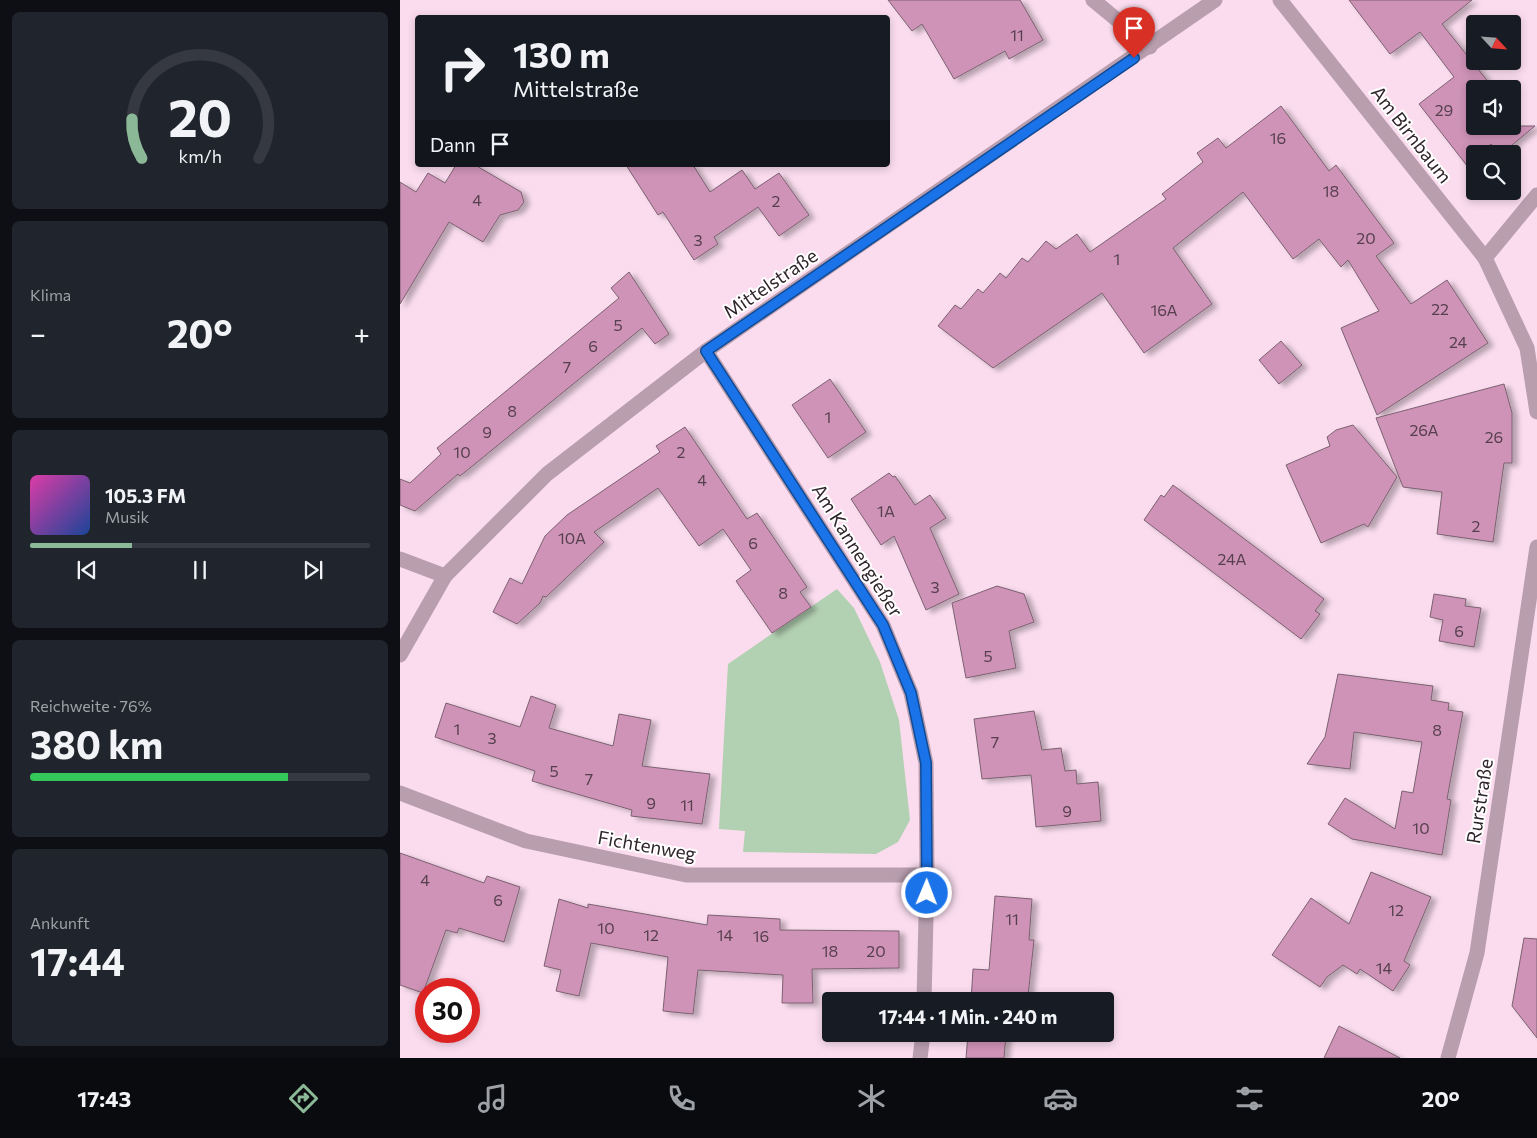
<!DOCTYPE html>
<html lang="de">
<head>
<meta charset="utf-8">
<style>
	:root { --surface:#171b24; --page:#20242c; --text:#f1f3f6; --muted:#9ea1a6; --line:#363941; --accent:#8bb896 }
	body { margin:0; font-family:Commissioner,sans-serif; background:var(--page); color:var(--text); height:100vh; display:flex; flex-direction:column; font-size:19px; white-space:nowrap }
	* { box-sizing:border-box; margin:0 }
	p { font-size:16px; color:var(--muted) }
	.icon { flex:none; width:28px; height:28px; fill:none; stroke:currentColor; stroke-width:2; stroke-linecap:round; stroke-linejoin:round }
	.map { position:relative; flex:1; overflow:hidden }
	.panel { display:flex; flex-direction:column; gap:12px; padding:12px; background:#0d0f14; width:400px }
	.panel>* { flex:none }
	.guide { position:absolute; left:15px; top:15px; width:475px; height:152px; border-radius:5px; box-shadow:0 2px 8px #0003; background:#171b24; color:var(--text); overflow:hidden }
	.needle { width:32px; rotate:116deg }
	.buttons { position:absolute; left:1066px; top:15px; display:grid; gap:10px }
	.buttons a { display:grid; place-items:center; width:55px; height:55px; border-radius:5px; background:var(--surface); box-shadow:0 2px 8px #0003; font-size:25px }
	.speed { position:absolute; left:15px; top:978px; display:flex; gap:10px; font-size:25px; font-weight:700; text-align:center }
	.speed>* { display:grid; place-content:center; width:65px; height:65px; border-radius:50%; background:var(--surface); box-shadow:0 2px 8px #0003; line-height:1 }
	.speed .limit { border:8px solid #d22; background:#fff; color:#111 }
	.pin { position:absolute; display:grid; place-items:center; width:42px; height:42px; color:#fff; margin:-51px -21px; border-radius:50% 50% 50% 0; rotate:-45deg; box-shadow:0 0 5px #0007 }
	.pin .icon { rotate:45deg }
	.me { position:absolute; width:55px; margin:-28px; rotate:1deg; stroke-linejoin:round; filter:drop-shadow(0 0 4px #0008) }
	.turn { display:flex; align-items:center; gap:18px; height:105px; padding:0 15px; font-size:22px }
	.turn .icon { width:65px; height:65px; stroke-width:2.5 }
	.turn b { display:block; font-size:35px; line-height:42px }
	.then { display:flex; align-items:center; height:48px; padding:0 15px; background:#0003; gap:10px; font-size:19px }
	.big { font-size:38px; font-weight:700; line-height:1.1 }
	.panel .widget { flex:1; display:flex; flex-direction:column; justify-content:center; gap:8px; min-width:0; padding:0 18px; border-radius:8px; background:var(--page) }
	.panel .dial { align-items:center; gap:0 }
	.dial svg { height:130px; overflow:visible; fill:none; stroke:var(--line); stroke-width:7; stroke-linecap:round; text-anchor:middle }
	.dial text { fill:var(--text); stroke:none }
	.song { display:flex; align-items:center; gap:15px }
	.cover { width:60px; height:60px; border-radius:8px; background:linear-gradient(135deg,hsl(320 70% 55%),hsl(220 70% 35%)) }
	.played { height:5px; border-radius:2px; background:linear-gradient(90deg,var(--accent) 30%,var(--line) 30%) }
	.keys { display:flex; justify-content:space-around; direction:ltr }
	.heat { display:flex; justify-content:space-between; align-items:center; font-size:28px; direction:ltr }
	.charge { height:8px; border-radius:4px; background:linear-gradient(90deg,#34c759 76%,var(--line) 0) }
	.trip { position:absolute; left:422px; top:992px; width:292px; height:50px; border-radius:5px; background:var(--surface); box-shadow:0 2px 8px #0003; font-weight:700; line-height:50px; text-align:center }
	.menu { display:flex; height:80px; justify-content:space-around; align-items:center; background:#090b0e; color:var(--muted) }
	.menu .icon { width:35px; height:35px }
	.menu .selected { color:var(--accent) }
	.menu b { font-size:22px; color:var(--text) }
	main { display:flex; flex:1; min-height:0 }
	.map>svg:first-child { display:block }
</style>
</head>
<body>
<main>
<section class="panel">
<div class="widget dial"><svg viewBox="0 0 100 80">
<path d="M14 69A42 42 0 1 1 86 69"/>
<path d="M14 69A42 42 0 0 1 8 45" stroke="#8bb896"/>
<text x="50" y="56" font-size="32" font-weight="700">20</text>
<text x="50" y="72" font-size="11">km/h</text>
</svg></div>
<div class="widget"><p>Klima</p>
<div class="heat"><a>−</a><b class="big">20°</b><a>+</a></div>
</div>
<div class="widget">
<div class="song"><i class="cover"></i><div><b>105.3 FM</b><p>Musik</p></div></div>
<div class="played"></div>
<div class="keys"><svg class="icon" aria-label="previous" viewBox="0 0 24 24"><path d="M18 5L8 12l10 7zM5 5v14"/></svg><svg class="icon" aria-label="pause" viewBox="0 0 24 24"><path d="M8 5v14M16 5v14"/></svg><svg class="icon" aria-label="next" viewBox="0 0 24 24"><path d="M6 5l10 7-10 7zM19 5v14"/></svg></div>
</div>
<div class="widget"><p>Reichweite · 76%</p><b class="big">380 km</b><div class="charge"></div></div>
<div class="widget"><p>Ankunft</p><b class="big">17:44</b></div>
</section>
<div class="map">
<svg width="1137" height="1058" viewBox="0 0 1137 1058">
	<defs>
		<filter id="shadow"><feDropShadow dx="5.5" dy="3" stdDeviation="2.5" flood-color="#0004"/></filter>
	</defs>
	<rect width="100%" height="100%" fill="#fadcee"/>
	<path fill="#b2d0b2" d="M437,589L454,608L480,662L499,720L510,820L498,842L476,854L343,852L345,831L319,829L328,664Z"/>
	<g fill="#cf93b8" stroke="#7b6170" filter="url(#shadow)">
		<path d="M488,0H620L643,40L609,59L605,51L554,79L522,24L512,31Z"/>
		<path d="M949,0H1072L1042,24L1094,89H1075V126H1135L1101,154L1091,144L1080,154H1075V176L1019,104L1054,77L1020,32L990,54Z"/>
		<path d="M881,106L929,171L936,165L994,243L976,256L1011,304L1047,280L1088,343L977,415L941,328L979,311L948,260L941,267L919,239L893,259L843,192L773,248L812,304L744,353L702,293L593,368L538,326L555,305L561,309L578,289L583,293L600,273L606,278L622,258L628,262L646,241L656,249L677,234L690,252L766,199L762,194L803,162L797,153L818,138L826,148Z"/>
		<path d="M56,165H75L121,192L124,202L118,210L100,215L83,242L49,222L0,304V182L16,192L28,173L45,183Z"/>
		<path d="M226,165H293L310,192L342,170L355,189L379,173L409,215L379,236L358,207L314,237L318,244L294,260L263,212L258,215Z"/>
		<path d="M229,272L269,334L255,344L242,328L60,476L58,474L15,511L0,505V479L10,483L41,454L37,448L219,298L211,288Z"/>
		<path d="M881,341L902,365L879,384L859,360Z"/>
		<path d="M430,379L466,432L428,458L392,405Z"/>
		<path d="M1104,384L1112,413V463H1104L1093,542L1037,534L1042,492L1003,487L976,418Z"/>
		<path d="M953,425L997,477L968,527L964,524L921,543L886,465L930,446L927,437L936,430Z"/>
		<path d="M285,427L347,519L357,513L407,587L400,592L411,607L372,633L336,581L351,570L323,529L299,546L258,488L194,532L204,542L146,597L143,596L140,603L117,624L93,612L110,578L122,584L145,536L167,515L260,452L256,446Z"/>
		<path d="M489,473L493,477L495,476L515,505L530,495L546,518L530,528L559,594L526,610L494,536L481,545L451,499Z"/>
		<path d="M773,485L924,599L915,611L920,614L901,639L744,520L761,495L764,497Z"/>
		<path d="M597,586L624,594L634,622L609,631L616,668L566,678L552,603Z"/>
		<path d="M1034,594L1066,599L1065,606L1081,608L1074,647L1039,641L1043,620L1030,617Z"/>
		<path d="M938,674L1033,686L1031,700L1049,703L1048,710L1063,712L1047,799L1051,800L1042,855L952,839L928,824L945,798L995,829L1002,791L1013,793L1022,742L954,732L950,769L907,764L925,737Z"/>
		<path d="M131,696L156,705L149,728L213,746L219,714L251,720L242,766L310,774L302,824L231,816L232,810L132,781L135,771L35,737L46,703L120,727Z"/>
		<path d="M634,711L642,750L661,748L665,771L676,770L677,784L698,782L701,821L636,827L631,775L582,779L574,719Z"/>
		<path d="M0,853L84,883L87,876L120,887L104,942L59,928L57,933L46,930L23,993L0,985Z"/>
		<path d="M971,872L1031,897L1004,961L1010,965L993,991L960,969L957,974L943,965L927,977L920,987L872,955L911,898L949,924Z"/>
		<path d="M595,896L632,899L629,940H634L628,996H626V1001H571L573,969L589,970Z"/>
		<path d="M159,899L188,908V904L307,925L308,915L380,919V930L499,931V968L412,969L413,1003H382L383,975L298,970L293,1014L263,1011L268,957L191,943L179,996L156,991L161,970L144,966Z"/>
		<path d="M1124,938L1137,939V1038L1112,1006Z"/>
		<path d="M939,1026L1000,1058H924Z"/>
		<path d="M568,1034H606L604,1058H566Z"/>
	</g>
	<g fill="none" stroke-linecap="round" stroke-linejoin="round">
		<g stroke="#b99eae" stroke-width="15">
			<path d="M693,0L750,47"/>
			<path d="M880,0L1085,258L1127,348L1137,412"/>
			<path d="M1085,258L1137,195"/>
			<path d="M306,351L483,625L511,693L526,763L527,875L524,1001"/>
			<path d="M0,559L45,576"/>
			<path d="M0,655L45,576L147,474L306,351L815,0"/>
			<path d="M0,793L126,841L286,875H527"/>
			<path d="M520,1058L523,1034"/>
			<path d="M1048,1058L1077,953L1137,547"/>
		</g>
	</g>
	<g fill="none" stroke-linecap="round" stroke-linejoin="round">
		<defs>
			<path id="route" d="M527,893L526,763L511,693L483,625L306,351L734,58"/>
		</defs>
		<use href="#route" stroke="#114b97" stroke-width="12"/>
		<use href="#route" stroke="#1a73e8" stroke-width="9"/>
	</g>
	<g text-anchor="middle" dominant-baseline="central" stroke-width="4" stroke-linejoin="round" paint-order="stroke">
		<g font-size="16" fill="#57404e">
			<text x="617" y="34">11</text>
			<text x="1044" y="109">29</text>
			<text x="878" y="137">16</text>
			<text x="931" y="190">18</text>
			<text x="77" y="199">4</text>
			<text x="376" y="200">2</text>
			<text x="966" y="237">20</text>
			<text x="298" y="239">3</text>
			<text x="717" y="258">1</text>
			<text x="1040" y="308">22</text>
			<text x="764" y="309">16A</text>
			<text x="218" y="324">5</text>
			<text x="1058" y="341">24</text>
			<text x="193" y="345">6</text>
			<text x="167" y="366">7</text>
			<text x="112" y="410">8</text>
			<text x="428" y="416">1</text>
			<text x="1024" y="429">26A</text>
			<text x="87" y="431">9</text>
			<text x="1094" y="436">26</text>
			<text x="62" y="451">10</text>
			<text x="281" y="451">2</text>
			<text x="302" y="479">4</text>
			<text x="486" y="510">1A</text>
			<text x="1076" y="525">2</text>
			<text x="172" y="537">10A</text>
			<text x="353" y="542">6</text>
			<text x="832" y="558">24A</text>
			<text x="535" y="586">3</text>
			<text x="383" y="592">8</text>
			<text x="1059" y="630">6</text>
			<text x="588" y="655">5</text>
			<text x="57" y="728">1</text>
			<text x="1037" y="729">8</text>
			<text x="92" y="737">3</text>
			<text x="595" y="741">7</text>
			<text x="154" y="770">5</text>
			<text x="189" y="778">7</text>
			<text x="251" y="802">9</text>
			<text x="287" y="804">11</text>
			<text x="667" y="810">9</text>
			<text x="1021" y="827">10</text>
			<text x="25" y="879">4</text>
			<text x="98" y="899">6</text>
			<text x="996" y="909">12</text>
			<text x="612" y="918">11</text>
			<text x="206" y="927">10</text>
			<text x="251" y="934">12</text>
			<text x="325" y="934">14</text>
			<text x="361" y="935">16</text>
			<text x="430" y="950">18</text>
			<text x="476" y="950">20</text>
			<text x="984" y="967">14</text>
		</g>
		<g font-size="19" fill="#2f242a" stroke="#fff">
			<text transform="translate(1012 134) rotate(52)">Am Birnbaum</text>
			<text transform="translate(370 283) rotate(-34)">Mittelstraße</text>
			<text transform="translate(458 550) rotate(58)">Am Kannengießer</text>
			<text transform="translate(1079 801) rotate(-81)">Rurstraße</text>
			<text transform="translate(247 845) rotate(10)">Fichtenweg</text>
		</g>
	</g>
</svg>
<div class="buttons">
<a><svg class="needle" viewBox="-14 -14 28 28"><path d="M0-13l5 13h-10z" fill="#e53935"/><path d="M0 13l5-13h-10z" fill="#9ea1a6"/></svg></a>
<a><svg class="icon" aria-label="sound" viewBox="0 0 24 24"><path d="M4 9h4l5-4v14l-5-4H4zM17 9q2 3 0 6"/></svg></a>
<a><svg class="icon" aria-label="search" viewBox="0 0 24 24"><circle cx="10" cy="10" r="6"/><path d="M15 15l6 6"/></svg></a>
</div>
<div class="speed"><div class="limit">30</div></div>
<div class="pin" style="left:734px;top:58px;background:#d93025"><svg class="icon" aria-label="arrive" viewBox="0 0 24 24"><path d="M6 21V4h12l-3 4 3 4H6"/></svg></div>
<svg class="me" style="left:527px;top:893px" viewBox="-20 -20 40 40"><circle r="17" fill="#1a73e8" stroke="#fff" stroke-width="3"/><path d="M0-11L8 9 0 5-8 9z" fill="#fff"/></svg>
<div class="trip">17:44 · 1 Min. · 240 m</div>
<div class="guide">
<div class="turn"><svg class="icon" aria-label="right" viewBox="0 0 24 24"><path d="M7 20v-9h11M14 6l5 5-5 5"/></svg><div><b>130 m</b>Mittelstraße</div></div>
<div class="then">Dann<svg class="icon" aria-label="arrive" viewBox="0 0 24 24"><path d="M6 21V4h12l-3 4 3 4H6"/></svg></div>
</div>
</div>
</main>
<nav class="menu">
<b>17:43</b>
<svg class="icon selected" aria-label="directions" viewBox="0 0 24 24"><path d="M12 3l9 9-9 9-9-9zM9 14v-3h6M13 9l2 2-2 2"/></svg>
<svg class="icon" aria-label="music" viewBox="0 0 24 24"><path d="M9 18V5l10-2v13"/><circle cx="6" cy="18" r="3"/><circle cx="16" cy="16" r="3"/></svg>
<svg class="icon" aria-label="phone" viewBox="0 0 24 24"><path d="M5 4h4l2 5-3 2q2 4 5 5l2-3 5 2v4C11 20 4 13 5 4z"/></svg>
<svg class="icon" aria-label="climate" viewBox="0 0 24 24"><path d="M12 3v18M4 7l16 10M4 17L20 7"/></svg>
<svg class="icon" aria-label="car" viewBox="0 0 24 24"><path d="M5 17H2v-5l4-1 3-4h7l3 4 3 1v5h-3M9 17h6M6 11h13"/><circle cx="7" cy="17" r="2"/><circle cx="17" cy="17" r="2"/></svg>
<svg class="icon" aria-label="filters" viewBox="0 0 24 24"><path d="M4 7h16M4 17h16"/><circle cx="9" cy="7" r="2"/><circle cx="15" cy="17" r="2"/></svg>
<b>20°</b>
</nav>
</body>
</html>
